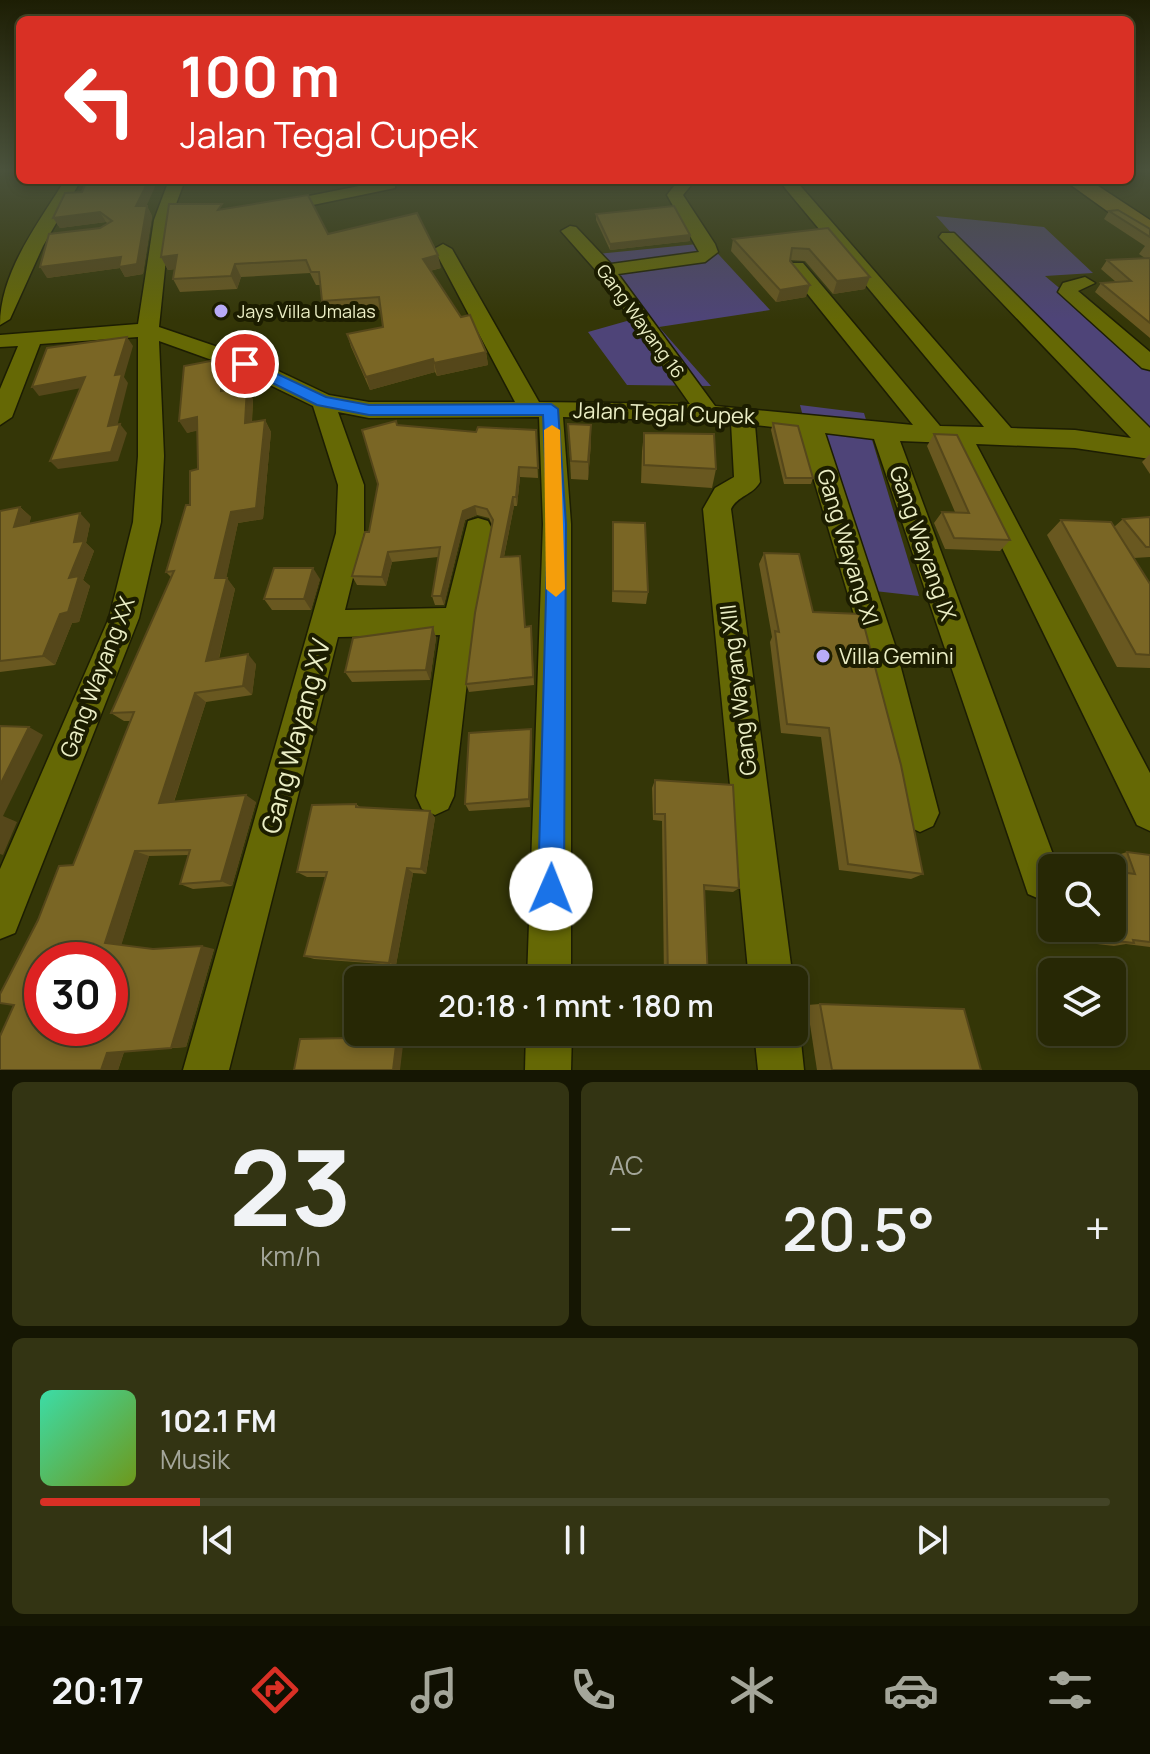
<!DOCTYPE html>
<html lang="id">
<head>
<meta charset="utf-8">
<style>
	:root { --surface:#272805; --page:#333413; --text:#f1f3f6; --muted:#a4a69a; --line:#434427; --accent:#d93025 }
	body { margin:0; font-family:Manrope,sans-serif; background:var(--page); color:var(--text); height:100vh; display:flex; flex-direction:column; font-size:30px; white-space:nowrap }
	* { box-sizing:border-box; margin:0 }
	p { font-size:26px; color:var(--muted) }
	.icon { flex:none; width:44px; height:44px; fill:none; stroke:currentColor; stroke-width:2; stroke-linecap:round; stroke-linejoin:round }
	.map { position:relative; height:1070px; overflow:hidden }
	.details { display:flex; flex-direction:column; gap:12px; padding:12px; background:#151603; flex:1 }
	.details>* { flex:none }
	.hud { position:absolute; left:16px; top:16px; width:1118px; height:168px; border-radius:12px; box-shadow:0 4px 12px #0003,0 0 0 2px var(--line); background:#d93025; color:#fff; overflow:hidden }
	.buttons { position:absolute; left:1038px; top:854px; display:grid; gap:16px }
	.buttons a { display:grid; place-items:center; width:88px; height:88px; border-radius:12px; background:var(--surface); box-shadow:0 4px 12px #0003,0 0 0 2px var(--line); font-size:40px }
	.speed { position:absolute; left:24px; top:942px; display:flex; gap:16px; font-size:40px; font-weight:700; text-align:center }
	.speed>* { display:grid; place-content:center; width:104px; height:104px; border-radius:50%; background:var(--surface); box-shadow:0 4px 12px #0003,0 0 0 2px var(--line); line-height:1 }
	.speed .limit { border:12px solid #d22; background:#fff; color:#111 }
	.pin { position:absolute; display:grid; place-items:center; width:68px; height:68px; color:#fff; margin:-34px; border:4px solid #fff; border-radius:50%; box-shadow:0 2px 8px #0007 }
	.me { position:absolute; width:88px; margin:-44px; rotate:1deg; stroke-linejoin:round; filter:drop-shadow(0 0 6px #0008) }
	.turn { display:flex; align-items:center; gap:28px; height:168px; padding:0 32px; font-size:36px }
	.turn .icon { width:104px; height:104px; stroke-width:2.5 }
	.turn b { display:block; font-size:56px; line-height:68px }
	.big { font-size:60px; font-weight:600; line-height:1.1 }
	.details .card { flex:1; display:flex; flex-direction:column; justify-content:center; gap:12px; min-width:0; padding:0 28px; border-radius:12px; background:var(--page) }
	.details .dial { align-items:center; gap:0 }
	.dial b { font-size:104px; line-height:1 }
	.song { display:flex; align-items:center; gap:24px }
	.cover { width:96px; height:96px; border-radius:12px; background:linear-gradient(135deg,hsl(160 70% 55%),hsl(80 70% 35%)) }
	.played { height:8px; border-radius:4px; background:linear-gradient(90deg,var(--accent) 15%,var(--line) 15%) }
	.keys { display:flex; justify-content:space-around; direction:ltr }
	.heat { display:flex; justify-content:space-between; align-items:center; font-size:44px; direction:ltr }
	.details .tiles { flex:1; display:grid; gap:12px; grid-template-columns:1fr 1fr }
	.card:last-child { grid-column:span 2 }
	.trip { position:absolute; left:344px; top:966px; width:464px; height:80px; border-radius:12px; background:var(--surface); box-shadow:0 4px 12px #0003,0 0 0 2px var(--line); font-weight:600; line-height:80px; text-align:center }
	.tabs { display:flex; height:128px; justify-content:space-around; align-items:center; background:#101002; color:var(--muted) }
	.tabs .icon { width:56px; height:56px }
	.tabs .active { color:var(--accent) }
	.tabs b { font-size:36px; color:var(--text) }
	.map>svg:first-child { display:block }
</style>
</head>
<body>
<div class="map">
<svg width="1150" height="1070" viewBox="0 0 1150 1070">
	<rect width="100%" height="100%" fill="#343607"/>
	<g fill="#4e4478">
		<path d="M936,216L1044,227L1093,273L1045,276L1150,364V429L1003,291Z"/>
		<path d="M708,243L770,310L659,327L711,386L627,385L588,332L648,315L597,254Z"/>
		<path d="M800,405L864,413L919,596L848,588Z"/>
	</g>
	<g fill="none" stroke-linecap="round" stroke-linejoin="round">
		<defs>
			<g id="street">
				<path d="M65,180H81L43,246L10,319L0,325C0,272 38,224 65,180Z"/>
				<path d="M169,180H185L170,220L159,327L253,359L329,395L369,402H515L434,249L443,244L452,249L539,402L690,404L599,274L561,231L570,226L576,227L611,264L699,252L667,195L678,181L687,180L692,184L683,195L715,244L718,252L705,262L618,274L715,406L913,425L789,271V263H803L940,426L984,427L785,188L783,185L791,180L797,182L1011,428L1075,430L1131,438L939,237L942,233H954L1150,428V459L1075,448L976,444L1150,773V831L1137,825L951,443L900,441L1058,868H1052V896L1042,900L1028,894L874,439L825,433L895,645L939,813L933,826L920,832L907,826L863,645L799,430L755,425L760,482C753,495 737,496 731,509L793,980H749L703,509L715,488L734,477L731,422L563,417L571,524V980H527L543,524L539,417L369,418L338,412L364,485V533L345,610L446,608L468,521L478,518L488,521L492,529L474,621L454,796L448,809L435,815L422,809L416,796L440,635L338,637L229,1070H183L336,533L338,485L313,406L237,369L159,341L164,456L161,522L139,618L15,933L0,939V869L109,618L133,522L138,456V337L40,344L12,417L0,425V389L18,346L0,347V335L138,324L154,220Z"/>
				<path d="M389,180L395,182V188L274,213L266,208L274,203Z"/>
				<path d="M1085,277L1095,283L1078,291L1150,352V370L1142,368L1058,292L1063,283Z"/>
				<path d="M794,1018L800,1032L804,1070H758L754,1032H794Z"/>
				<path d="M526,1032H572L571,1070H525Z"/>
			</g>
			<path id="secondary" d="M1064,180H1089L1150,220V238L1142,236Z"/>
		</defs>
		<use href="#street" stroke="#1c1d03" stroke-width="3"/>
		<use href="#secondary" stroke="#1c1d03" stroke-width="3"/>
		<use href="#street" fill="#656805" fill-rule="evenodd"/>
		<use href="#secondary" fill="#836b14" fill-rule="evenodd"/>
	</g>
	<g fill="#695820">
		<path d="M147,206L152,216L143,274L125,277L120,268L47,278L100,228L108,224L106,222L60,228L53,218Z"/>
		<path d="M224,209L328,234L441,268L430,271L461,317L486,352L488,365L437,376L435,372L370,390L351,347L347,334L383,327L381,310L326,314L322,301L320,285H316L310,273L241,277L237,289L180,292L173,279L175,269L168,270L161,257Z"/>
		<path d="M1109,211L1150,229V338L1095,292L1101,283L1116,282L1101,269L1107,260L1145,258L1139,254L1145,246L1104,219Z"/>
		<path d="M596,214L690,235V241L610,250L596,220Z"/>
		<path d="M828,228L865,289L833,294L805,261L790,260L806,297L776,302L731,251L733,239Z"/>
		<path d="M221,359L228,371V390L253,399L252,422L265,420L271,432L263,519L238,523L226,578L235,589L219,659L256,664L252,695L206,702L174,802H256L232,886L193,889L180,884L188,855L149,856L121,945L153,949H214L186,1047L124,1052L118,1070H0L73,865L130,721H124L111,713L171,577L166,572L190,505L198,469L197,430L187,433Z"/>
		<path d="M773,423L813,478L811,484H784L771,430Z"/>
		<path d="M568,424L591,443L588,480L571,479Z"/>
		<path d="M397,425L476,432L536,430L538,478L520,477L517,506H514L504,557L525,627L532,635L534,685L469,692L466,684L492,525L489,518L477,515L465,520L444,605H435L432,596L438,557L392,562L386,586L357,585L352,576L369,532Z"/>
		<path d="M644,433L716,469L712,488L641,483L642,451Z"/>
		<path d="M934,434L1010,540L1000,551L945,549L934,523L942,512H955L927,446Z"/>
		<path d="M1150,454V474L1142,462Z"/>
		<path d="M20,507L31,517L29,524H90L86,543L94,551L83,580L90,586L79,622L72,623L55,665L0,672V511Z"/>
		<path d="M1150,517V557L1134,558L1150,584V668L1117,667L1047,535L1061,520L1114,527L1123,519Z"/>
		<path d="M613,522L648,592L646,604L612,602Z"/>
		<path d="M764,553L813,612L923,874L911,879L839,870L821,737L781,733L770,642L772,637L759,564Z"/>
		<path d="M320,579L311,610H272L264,599Z"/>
		<path d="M433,627L436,638L430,680L352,682L345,672Z"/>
		<path d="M531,729L532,738L530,807L469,811L465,804Z"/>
		<path d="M655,780L739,888L733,892L704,890L708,980H664L662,821L653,820L652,788Z"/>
		<path d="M356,804L360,807L430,811L435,818L426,874L413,873L396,965L314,959L304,956L326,877H307L297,872Z"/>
		<path d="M1127,852L1150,855V947L1126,944L1114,946L1071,941L1067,928H1112L1113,871L1108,858Z"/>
		<path d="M820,1004L981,1070H817L807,1005Z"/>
	</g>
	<g fill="#55471a">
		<path d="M149,180H158L142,216L136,206Z"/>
		<path d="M147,206L152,216L143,274L125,277L120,268L47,278L40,267Z"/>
		<path d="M100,212L106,222L60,228L53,218Z"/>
		<path d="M690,235V241L610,250V244Z"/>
		<path d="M177,255L184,268L168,270L161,257Z"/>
		<path d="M438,255L441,268L425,272L423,259Z"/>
		<path d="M235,264L241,277L237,289L231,276Z"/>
		<path d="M870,277L865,289L833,294L837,281Z"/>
		<path d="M810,285L806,297L776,302L780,290Z"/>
		<path d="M127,337L133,346L124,377L128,383L115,435L108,426L115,375Z"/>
		<path d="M486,352L488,365L437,376L434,363Z"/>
		<path d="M221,359L228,371V403L221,391Z"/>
		<path d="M433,359L435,372L370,390L366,377Z"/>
		<path d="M85,377L92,386L39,396L32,387Z"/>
		<path d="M247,387L253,399L251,434L245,423Z"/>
		<path d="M197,417L205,429L187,433L179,421Z"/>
		<path d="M265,420L271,432L263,519L238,523L224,589L215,578L231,512Z"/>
		<path d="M120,424L127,433L118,461L58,469L50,461Z"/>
		<path d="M591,425V443L588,480V462Z"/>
		<path d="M519,467L520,477L517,506L516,497Z"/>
		<path d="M513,497L514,506L502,566L501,557Z"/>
		<path d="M475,506L477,515L465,520L444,605L441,596L463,511Z"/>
		<path d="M20,507L31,517L26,537L14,527Z"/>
		<path d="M80,513L90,524L86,543L94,551L83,580L90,586L79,622L72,623L55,665L43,656L69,578L74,542Z"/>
		<path d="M388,552L392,562L386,586L382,577Z"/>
		<path d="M313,568L320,579L311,610L304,599Z"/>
		<path d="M227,578L235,589L216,670L206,661Z"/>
		<path d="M433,627L436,638L430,680L426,670Z"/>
		<path d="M248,654L256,664L252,695L243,686Z"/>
		<path d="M195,693L206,702L171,810L159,803Z"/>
		<path d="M29,727L43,735L3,816L17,822L3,855L0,854V785Z"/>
		<path d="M531,729L532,738L530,807L529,799Z"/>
		<path d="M246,795L256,802L232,886L221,881Z"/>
		<path d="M430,811L435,818L426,874L421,869Z"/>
		<path d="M135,851L149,856L121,946L105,943Z"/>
		<path d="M407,868L413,873L396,965L389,963Z"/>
		<path d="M202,946L214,949L186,1047L171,1048Z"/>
		<path d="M397,1037H404L400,1070H393Z"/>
		<path d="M124,1052L118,1070H101L107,1053Z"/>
	</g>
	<g fill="#7a6625" stroke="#55471a" stroke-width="2" fill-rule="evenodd">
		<path d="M87,180H149L136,206H147L137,264L119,267L121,257L40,267L49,234L100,228L112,221L100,212L53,218L65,193L82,192Z"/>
		<path d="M308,195L328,234L417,213L438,255L423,259L461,317L470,315L486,352L434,363L433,359L366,377L347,334L383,327L379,297L322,301L319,272H311L306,260L235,264L231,276L173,279L177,255L161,257L169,204H222L218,210Z"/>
		<path d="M674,206L690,235L610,244L596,214Z"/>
		<path d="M1118,210L1150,229V237L1109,211Z"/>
		<path d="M828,228L870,277L837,281L809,249L792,248L790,261L810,285L780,290L733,239Z"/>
		<path d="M1150,258V323L1101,283L1131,281L1107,260Z"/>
		<path d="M127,337L115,375L122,374L108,426L120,424L111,452L50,461L85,377L32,387L47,348Z"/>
		<path d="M221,359V391L247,387L245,423L265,420L256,508L231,512L215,578H227L206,661L248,654L243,686L195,693L159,803L246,795L221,881L180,884L190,850L135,851L105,943L153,949L202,946L171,1048L107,1053L101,1070H0V1036L14,1005L0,1003V994L38,920L59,866L73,865L134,712L111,713L174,571L166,572L186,505H190V471L198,469L197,417L179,421L184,366ZM42,960H110V1028H42Z"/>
		<path d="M396,421L397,425L476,432L478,427L536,430L538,468L519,467L516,497H513L501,557L520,556L525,627L531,626L533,677L466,684L475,613L493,520L487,509L475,506L463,511L441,596H432L440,547L388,552L382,577L352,576L365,532H369L378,484L362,430Z"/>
		<path d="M773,423L798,426L813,478H786Z"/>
		<path d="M568,424L591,425L588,462L571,461Z"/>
		<path d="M644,433L714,434L716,469L644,465Z"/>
		<path d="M934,434L957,435L1010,540L954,538L942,512L969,513Z"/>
		<path d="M20,507L14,527L80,513L74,542L84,541L69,578L79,576L68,612L60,614L43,656L0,661V511Z"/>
		<path d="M1150,517V547H1146L1123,519Z"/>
		<path d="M1061,520L1111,522L1150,584V655L1136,654Z"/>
		<path d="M613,522L645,523L648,592L613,591Z"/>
		<path d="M764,553L799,554L813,612L861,614L901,765L923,874L848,864L829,728L787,724L775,631L779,632Z"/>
		<path d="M274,568H313L304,599H264Z"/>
		<path d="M433,627L426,670L345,672L353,638Z"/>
		<path d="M0,726L29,727L0,785Z"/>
		<path d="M531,729L529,799L465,804L469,733Z"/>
		<path d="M655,780L733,785L739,888L704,885L708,980H668L665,814H655Z"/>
		<path d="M356,804V807L430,811L421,869L407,868L389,963L304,956L327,872H297L312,805Z"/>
		<path d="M1127,852L1150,855V942L1133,940L1134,943L1090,938L1086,928H1112V871L1135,874Z"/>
		<path d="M820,1004L964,1009L981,1070H832Z"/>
		<path d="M397,1037L393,1070H294L300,1039Z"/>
	</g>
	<linearGradient id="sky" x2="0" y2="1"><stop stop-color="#1d1e04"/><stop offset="0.53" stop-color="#4a523c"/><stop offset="1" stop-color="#4a523c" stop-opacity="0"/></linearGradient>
	<rect width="1150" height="320" fill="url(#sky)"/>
	<path fill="#1a73e8" stroke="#114b97" stroke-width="2" d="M240,361H250L326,397L369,405L551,404L558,409L566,524L564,889L560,898L551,902L542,898L538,889L548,524L543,415H369L317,405L240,367Z"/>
	<path fill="#f59e0b" d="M552,425L560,430L565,589L556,597L546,589L544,430Z"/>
	<g fill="#b8abf7" stroke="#1c1d00" stroke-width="3">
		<circle cx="221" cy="311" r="8"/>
		<circle cx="823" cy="656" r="8"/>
	</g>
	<g text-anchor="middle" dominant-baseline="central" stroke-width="8" stroke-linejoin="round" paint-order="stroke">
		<g font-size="18" fill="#ebeec5" stroke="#1c1d00" text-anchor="start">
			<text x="237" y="311">Jays Villa Umalas</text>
		</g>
		<g font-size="18" fill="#ebeec5" stroke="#1c1d00">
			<text transform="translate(641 321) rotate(54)">Gang Wayang 16</text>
		</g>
		<g font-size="22" fill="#ebeec5" stroke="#1c1d00">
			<text transform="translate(664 413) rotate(2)">Jalan Tegal Cupek</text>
			<text transform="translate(923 543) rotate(71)">Gang Wayang IX</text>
			<text transform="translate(848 547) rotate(73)">Gang Wayang XI</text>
			<text transform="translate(97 677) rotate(-69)">Gang Wayang XX</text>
			<text transform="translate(738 690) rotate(-97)">Gang Wayang XIII</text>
		</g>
		<g font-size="22" fill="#ebeec5" stroke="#1c1d00" text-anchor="start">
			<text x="839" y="656">Villa Gemini</text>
		</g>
		<g font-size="26" fill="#ebeec5" stroke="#1c1d00">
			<text transform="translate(295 736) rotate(-75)">Gang Wayang XV</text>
		</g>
	</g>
</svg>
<div class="buttons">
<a><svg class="icon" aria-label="search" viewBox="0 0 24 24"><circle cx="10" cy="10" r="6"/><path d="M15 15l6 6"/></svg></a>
<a><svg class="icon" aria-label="layers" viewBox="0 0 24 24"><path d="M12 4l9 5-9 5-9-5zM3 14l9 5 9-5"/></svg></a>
</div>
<div class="speed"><div class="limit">30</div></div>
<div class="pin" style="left:245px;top:364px;background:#d93025"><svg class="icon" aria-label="arrive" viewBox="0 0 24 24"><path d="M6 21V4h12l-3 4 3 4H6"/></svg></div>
<svg class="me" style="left:551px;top:889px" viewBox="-20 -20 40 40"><circle r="19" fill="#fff"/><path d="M0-13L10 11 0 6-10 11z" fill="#1a73e8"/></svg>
<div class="trip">20:18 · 1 mnt · 180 m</div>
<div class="hud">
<div class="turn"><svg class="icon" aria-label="left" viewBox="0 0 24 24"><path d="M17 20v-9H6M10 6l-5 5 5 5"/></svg><div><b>100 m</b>Jalan Tegal Cupek</div></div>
</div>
</div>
<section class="details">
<div class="tiles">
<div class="card dial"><b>23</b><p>km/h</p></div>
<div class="card"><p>AC</p>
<div class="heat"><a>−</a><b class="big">20.5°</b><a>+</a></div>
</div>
<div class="card">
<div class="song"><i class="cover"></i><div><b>102.1 FM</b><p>Musik</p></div></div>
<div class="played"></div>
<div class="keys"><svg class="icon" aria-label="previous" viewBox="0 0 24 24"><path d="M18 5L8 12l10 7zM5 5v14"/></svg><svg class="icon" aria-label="pause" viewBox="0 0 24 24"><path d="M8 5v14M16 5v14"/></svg><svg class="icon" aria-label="next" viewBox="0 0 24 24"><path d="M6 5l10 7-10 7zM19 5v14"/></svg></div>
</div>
</div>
</section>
<nav class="tabs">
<b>20:17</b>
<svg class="icon active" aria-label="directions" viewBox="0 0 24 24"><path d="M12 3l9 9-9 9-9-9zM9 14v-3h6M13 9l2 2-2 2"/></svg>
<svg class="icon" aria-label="music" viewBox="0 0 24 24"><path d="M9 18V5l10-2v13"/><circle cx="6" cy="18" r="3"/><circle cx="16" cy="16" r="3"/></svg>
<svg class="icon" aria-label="phone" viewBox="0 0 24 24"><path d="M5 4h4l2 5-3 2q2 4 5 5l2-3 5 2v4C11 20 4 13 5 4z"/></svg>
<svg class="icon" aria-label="climate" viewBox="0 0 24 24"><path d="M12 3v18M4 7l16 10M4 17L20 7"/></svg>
<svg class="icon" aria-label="car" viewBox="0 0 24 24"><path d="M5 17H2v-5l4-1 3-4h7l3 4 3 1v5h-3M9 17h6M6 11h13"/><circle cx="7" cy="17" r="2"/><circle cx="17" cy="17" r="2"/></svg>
<svg class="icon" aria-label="filters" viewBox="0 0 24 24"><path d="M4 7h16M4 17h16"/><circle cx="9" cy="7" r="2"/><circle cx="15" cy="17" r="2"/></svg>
</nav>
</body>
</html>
